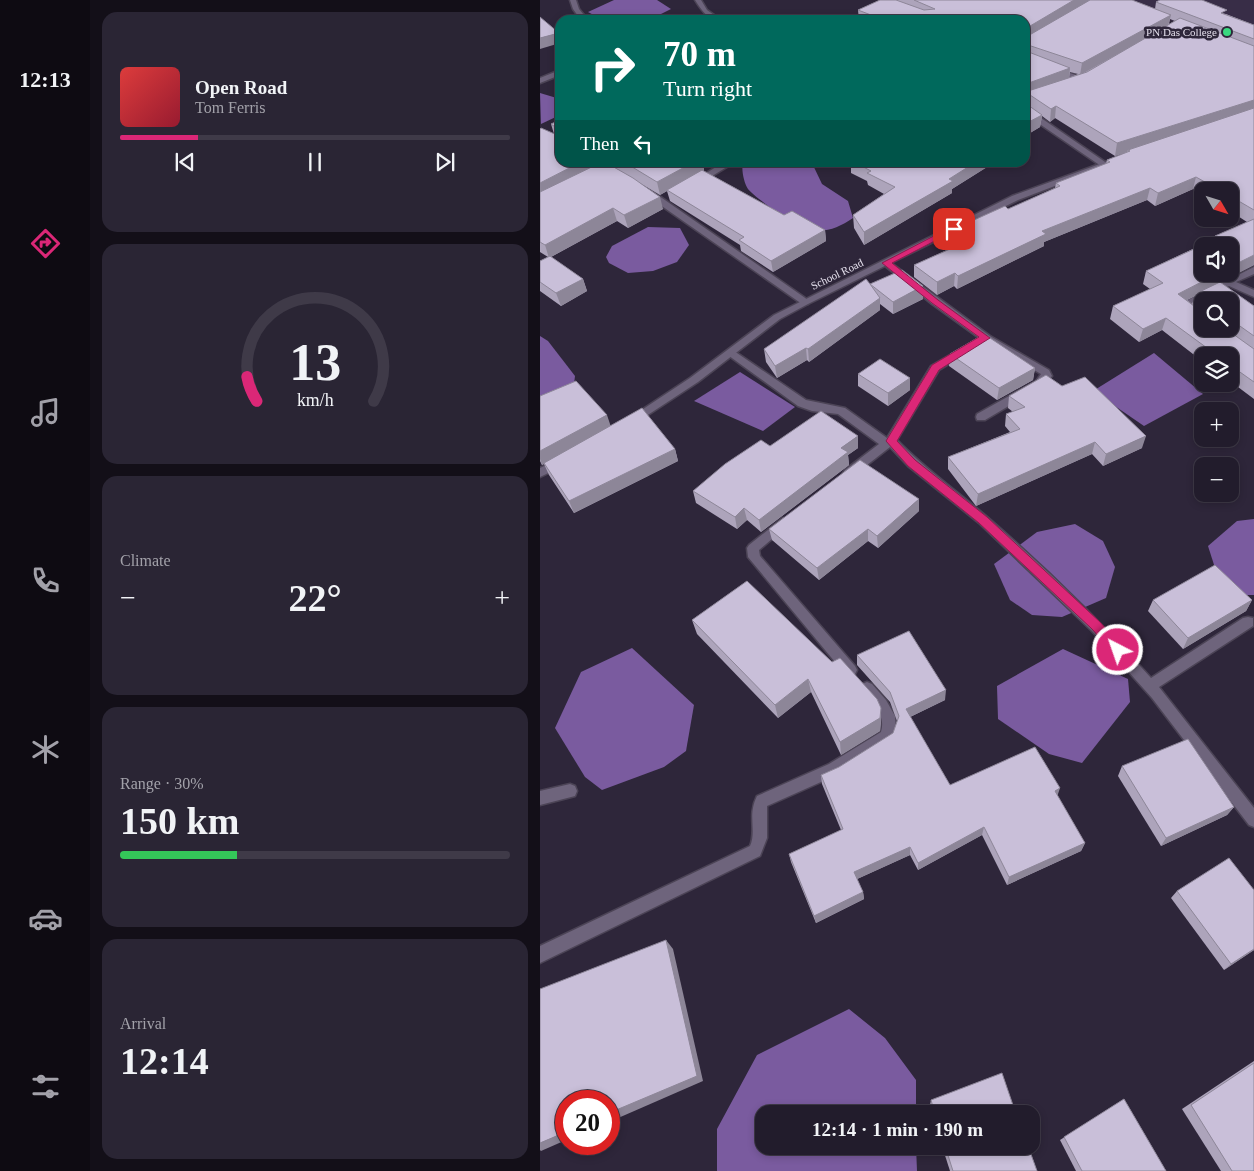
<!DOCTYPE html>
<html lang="en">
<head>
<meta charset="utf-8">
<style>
	:root { --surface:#221c2c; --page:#2a2534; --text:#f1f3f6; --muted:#a2a1a9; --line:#3f3a48; --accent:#db2777 }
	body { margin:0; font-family:Georgia,serif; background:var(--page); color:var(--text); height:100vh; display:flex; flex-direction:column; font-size:19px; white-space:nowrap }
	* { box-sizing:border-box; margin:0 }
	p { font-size:16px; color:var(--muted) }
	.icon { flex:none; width:28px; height:28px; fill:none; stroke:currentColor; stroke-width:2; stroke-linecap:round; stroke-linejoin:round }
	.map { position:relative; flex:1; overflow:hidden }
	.sheet { display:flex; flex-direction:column; gap:12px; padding:12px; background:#130f18; width:450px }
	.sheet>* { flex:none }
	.banner { position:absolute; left:15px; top:15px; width:475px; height:152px; border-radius:15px; box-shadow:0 2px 8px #0003,0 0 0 1px var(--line); background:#00695c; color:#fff; overflow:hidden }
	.needle { width:32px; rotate:129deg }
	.fabs { position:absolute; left:654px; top:182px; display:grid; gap:10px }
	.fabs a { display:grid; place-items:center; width:45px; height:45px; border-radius:10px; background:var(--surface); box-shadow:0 2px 8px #0003,0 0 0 1px var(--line); font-size:25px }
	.speed { position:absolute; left:15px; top:1090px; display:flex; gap:10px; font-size:25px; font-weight:700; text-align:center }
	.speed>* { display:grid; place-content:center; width:65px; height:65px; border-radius:50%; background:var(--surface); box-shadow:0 2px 8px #0003,0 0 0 1px var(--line); line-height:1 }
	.speed .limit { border:8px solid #d22; background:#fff; color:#111 }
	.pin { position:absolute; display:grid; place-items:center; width:42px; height:42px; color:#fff; margin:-21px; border-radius:10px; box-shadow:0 2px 8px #0006 }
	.me { position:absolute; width:55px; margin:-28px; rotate:319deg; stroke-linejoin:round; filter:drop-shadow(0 0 4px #0008) }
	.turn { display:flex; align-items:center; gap:18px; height:105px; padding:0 25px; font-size:22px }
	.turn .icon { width:65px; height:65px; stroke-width:2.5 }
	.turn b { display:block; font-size:35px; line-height:42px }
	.then { display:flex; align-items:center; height:48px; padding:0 25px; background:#0003; gap:10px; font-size:19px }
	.big { font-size:38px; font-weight:800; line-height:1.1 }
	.sheet .tile { flex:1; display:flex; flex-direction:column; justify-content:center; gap:8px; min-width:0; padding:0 18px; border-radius:15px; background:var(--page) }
	.sheet .dial { align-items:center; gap:0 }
	.dial svg { height:130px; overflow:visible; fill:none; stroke:var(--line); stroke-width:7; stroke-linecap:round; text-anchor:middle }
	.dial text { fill:var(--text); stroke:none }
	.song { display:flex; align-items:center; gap:15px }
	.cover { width:60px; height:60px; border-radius:8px; background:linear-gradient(135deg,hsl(0 70% 55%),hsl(350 70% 35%)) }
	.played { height:5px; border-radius:2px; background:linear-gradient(90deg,var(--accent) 20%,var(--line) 20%) }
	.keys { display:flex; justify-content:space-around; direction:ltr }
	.heat { display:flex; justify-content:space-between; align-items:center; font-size:28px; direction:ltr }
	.charge { height:8px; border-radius:4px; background:linear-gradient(90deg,#34c759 30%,var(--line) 0) }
	.trip { position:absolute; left:215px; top:1105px; width:285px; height:50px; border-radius:15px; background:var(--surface); box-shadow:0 2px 8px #0003,0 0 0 1px var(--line); font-weight:800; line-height:50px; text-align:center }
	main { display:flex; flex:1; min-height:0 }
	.tabs { display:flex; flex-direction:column; width:90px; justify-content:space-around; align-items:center; background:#0e0b12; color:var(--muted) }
	.tabs .icon { width:35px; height:35px }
	.tabs .on { color:var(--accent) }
	.tabs b { font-size:22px; color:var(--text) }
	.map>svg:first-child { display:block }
</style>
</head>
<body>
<main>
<nav class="tabs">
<b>12:13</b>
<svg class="icon on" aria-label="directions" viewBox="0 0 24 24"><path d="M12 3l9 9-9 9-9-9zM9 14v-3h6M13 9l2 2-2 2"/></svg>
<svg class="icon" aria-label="music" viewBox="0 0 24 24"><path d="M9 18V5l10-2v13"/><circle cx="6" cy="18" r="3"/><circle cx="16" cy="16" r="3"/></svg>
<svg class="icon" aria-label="phone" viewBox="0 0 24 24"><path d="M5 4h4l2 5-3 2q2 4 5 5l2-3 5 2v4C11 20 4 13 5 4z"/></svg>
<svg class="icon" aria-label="climate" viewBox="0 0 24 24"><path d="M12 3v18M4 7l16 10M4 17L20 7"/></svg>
<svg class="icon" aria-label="car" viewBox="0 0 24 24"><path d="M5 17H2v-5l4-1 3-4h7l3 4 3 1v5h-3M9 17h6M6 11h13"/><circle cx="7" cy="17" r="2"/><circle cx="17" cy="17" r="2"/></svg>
<svg class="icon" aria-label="filters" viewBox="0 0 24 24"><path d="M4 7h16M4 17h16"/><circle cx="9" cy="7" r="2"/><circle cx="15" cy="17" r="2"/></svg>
</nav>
<section class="sheet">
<div class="tile">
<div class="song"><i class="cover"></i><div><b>Open Road</b><p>Tom Ferris</p></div></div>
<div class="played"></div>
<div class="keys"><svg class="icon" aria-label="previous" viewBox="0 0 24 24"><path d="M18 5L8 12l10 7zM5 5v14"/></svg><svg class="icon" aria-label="pause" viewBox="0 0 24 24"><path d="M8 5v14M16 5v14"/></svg><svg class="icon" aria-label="next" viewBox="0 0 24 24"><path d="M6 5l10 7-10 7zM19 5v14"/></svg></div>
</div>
<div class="tile dial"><svg viewBox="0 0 100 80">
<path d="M14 69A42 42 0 1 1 86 69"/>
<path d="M14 69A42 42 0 0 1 8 54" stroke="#db2777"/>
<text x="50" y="56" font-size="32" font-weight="700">13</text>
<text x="50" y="72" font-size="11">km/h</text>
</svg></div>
<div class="tile"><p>Climate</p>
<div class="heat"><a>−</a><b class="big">22°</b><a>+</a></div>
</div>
<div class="tile"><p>Range · 30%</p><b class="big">150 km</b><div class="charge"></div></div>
<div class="tile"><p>Arrival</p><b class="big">12:14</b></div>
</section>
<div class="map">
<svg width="714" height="1171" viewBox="0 0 714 1171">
	<rect width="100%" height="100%" fill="#2e263a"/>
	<path fill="#382d47" d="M581,0H714V54L608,11Z"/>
	<g fill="#7a5b9f">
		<path d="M74,0H117L131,9L109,20H63L48,12Z"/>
		<path d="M0,93L20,99V115L1,124Z"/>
		<path d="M203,163H272L282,184L308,201L313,218C298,228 285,234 265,229C257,228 213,196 208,189C204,183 201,169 203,163Z"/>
		<path d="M108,227L140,228L149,245L137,262L113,271L88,273L69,263L66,257L72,246Z"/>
		<path d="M0,336L8,341L35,376L32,399L0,415Z"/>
		<path d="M614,353L663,394L604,426L553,391Z"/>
		<path d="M200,372L255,407L223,431L154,401Z"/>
		<path d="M714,519V595H704L676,571L668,546L697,521Z"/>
		<path d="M535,524L563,541L575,567L566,598L522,617L492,615L470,600L454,564L497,532Z"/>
		<path d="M92,648L154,705L146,751L124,767L62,790L45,777L15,728L41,672Z"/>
		<path d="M523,649L588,679L590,702L542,763L509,754L458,719L457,686Z"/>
		<path d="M309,1009L345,1038L376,1080V1114H224V1146H376L377,1171H177V1129L217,1055Z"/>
	</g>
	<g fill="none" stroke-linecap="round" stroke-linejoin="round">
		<defs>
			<g id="lane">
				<path d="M30,0H36L39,9L48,20H41L33,9Z"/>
				<path d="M155,0H161L167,10L181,20C168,20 162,11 155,0Z"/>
				<path d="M485,57L544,78L545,80L537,85H531V81L534,80L485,61Z"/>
				<path d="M20,70V75L0,83V78Z"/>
				<path d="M485,109H488L568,164L561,166L485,114Z"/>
				<path d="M184,162H195L159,184L152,182Z"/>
				<path d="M106,191H112L268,300V304H262L106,195Z"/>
				<path d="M347,260L450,336L509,370L512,376L504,385L445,420H437L436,417L437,414L496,381L501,374L442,340L392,304L344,265V261Z"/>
				<path d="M714,267V274L696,282L714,290V297L689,286L648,306L662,318V325L659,324L636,306Z"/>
				<path d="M424,347L428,348V352L399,370L357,440C385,469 417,491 447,517C505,567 560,621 611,678L703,618L708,617L713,618V626L619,687L714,808V827L709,825L612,698L551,630L439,523L368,466L350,447L313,476H305L303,473L305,470L339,444L298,414L272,411L258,406L185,353L190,350L194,351L266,400L305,408L347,438L391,366Z"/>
				<path d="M243,518L247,520L249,523L247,526L219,550L220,556L315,666L317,670L315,674L310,676L305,674L208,557L207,548L209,545Z"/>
				<path d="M327,682L332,684L346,700L355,716L356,729L352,741L299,774L227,806V838L220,856L0,963V946L210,846C217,830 207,816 217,796L289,764L341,732C347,711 328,704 320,688L322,684Z"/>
				<path d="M30,784L35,786L37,791L35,796L0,805V791Z"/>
			</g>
			<g id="street">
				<path d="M576,158L583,160L478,200L268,304L240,319L158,382L94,424L90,425L85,421L150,378L234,315L472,196Z"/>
				<path d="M21,458L25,459L27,462L25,465L0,477V468Z"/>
			</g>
		</defs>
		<use href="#lane" stroke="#4c4456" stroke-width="3"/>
		<use href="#street" stroke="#4c4456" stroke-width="3"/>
		<use href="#lane" fill="#6e647c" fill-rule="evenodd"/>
		<use href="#street" fill="#6e647c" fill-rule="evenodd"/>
	</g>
	<g fill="#ada4bb" fill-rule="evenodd">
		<path d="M340,0H592L615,9L616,2L686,14L714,25V265L680,282L714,306V399L690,381V356H662V361L622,330L599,342L570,319L573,306L610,289L603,284L606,271L674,239L675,236L707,222L690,211V191H662V195L653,189L615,206L607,200L504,242V246L417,289L414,286L397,295L374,277V265L407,250L402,247L403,234L468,209L515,188L516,183L566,164L567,160L587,152L575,156L515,118L510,122L502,116L500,127L485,136V20H319L318,10ZM630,19L635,21L629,24ZM530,72L538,74L529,78ZM655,296L652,304L647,300ZM662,301H690V329H662Z"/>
		<path d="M20,120L56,165L83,173L66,162H163L164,171L244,215L285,230L286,241L233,272L201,251L200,245L130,201L127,191L120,195L98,182L123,209L88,228L77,221L11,257L43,279L47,291L21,306L0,291V261L8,257L0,252V129L14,134L11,124Z"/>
		<path d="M311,162H455L412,189V193L324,245L314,228L313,215L344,194L328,185L327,181L311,173Z"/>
		<path d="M330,284L383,299L353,314L340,304V310L269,362L267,360L237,378L226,362L224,349Z"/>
		<path d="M410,354L495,368L493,380L457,400L409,366Z"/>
		<path d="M318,374L370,378V390L348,406L318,386Z"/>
		<path d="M0,396L70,426L135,449L138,461L34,513L9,475L4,464L2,465L0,461Z"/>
		<path d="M469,396L602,448L563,466L552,454L436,506L408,469V457L470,432L465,426L466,414L473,412L468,408Z"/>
		<path d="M230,446L318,448L308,455L309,465L221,532L207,520L197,529L156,503L153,491Z"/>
		<path d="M379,511L338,548L328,541L279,580L232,540L229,529Z"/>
		<path d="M207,581L341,721L340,731L301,755L271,692L238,718L157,634L152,620Z"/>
		<path d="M613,600H712L706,611L643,649L608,611Z"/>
		<path d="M317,655L405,700L370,717L410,785L517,795L545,843L541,851L467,885L442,835L378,870L370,855L317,879L323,892L324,899L276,923L251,862L249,854L301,830L282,784L281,775L299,767L353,733L357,721L350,702L317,665Z"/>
		<path d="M582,766L694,807L687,815L621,846L578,776Z"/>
		<path d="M637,891L714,950L684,970L631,898Z"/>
		<path d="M714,1061V1171H681L642,1109Z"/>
		<path d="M584,1099L626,1171H536L520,1140Z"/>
		<path d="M391,1100L476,1114H392L390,1105Z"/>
		<path d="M402,1146H488L497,1171H410Z"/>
	</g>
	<g fill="#8d8698">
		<path d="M534,0H552L485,40V29Z"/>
		<path d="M631,15L628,26L540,75L542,63Z"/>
		<path d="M19,33L20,38V43L0,49V38Z"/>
		<path d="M530,68L529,80L486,96L485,107L486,84Z"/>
		<path d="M714,100V111L588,150L587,152L575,156L577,143Z"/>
		<path d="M516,106L515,118L510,122L511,109Z"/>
		<path d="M502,115L500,127L485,136V124Z"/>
		<path d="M41,162H56L57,169L0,198V183Z"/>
		<path d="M154,162H163L164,171L127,190V191L120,195L117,182Z"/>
		<path d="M436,162H455L412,189V193L324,245V232Z"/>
		<path d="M656,177L653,189L615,206L618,193Z"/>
		<path d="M610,188L607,200L504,242V246L417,289L418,276L502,231Z"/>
		<path d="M120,197L123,209L88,228L84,215Z"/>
		<path d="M73,208L77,221L9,258L5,245Z"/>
		<path d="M285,230L286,241L233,272L231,261Z"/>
		<path d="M714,255V265L657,295L655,294V296L634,306L638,294L677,274H690V267Z"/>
		<path d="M415,273L414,286L397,295V282Z"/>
		<path d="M43,279L47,291L21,306L16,293Z"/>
		<path d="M383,286V299L353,314V302Z"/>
		<path d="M340,298V310L269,362L268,349Z"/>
		<path d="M626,318L622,330L599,342L603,329Z"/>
		<path d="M266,348L267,360L237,378L235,366Z"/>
		<path d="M495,368L493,380L457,400L459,388Z"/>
		<path d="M370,378V390L348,406V393Z"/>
		<path d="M67,415L71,427L2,465L0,459V451Z"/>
		<path d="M318,436V448L308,455L309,465L221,532L219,520L301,448Z"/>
		<path d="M606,436L602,448L563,466L566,454Z"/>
		<path d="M555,442L552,454L436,506L438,494Z"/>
		<path d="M135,449L138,461L34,513L29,501Z"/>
		<path d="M379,499V511L338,548L337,536Z"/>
		<path d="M204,508L207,520L197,529L195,517Z"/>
		<path d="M328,529V541L279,580L277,568Z"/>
		<path d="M712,600L706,611L643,649L648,638Z"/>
		<path d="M268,679L271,692L238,718L235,705Z"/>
		<path d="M406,690L405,700L366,719V709Z"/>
		<path d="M341,708V721L340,731L301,755L300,742Z"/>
		<path d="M520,788L517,797L515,791Z"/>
		<path d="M694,807L687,815L621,846L626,838Z"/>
		<path d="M444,827L442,835L378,870V863Z"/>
		<path d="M545,843L541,851L467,885L469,877Z"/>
		<path d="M370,847V855L315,880L314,872Z"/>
		<path d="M323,892L324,899L276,923L274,916Z"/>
		<path d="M126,940L133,949L163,1081L69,1122V1113Z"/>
		<path d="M714,949V950L684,970L691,964Z"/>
		<path d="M26,1132V1140L1,1151L0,1150V1143Z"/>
	</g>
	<g fill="#c9bfd9" stroke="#8d8698">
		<path d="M340,0H356L384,10L395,9L374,0H534L485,29L486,37L550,0H592L631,15L542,63L485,44L486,51L530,68L486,84L485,92L547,72L640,18L714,46V100L577,143L516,106L511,109L490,95H486L485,96V20H344L318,10Z"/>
		<path d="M620,0H662L687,10L681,13L714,25V39L616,2Z"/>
		<path d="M0,17L19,33L0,38Z"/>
		<path d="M485,101V103L502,115L485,124Z"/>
		<path d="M714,108V210L690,196V191H681L656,177L618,193L610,188L502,231L506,234L418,276L415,273L397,282L374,265L419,245L403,234L465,206L468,209L520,186L516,183L570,162L567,160L590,151L588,150Z"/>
		<path d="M20,120V162H41L0,183V129L1,128L17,135L18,129L11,124Z"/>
		<path d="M62,162H65L93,178L120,197L84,215L73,208L5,245L0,242V192Z"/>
		<path d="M84,162H154L117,182Z"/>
		<path d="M314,162H436L409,179L413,181L324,232L313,215L355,187L327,173L331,171Z"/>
		<path d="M162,170L244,215L252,211L285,230L231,261L199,240L204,237L127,190Z"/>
		<path d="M714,219V255L690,267V246H662V274H677L638,294L662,312V329H686L714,349V382L690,365V356H678L626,318L603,329L573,306L623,283L606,271L678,238L675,236Z"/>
		<path d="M10,256L43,279L16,293L0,282V261Z"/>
		<path d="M362,270L383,286L353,302L330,284L340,298L268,349L266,348L235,366L224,349L326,279L330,284Z"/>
		<path d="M680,282L714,306V336L690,319V301H664L655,294Z"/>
		<path d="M444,334L495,368L459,388L410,354Z"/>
		<path d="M340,359L370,378L348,393L318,374Z"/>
		<path d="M506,375L522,386L545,377L606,436L566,454L555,442L438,494L408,457L480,429L466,414L485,407L469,396Z"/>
		<path d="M36,381L67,415L0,451V396Z"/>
		<path d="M102,408L135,449L29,501L4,463Z"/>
		<path d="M281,411L318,436L301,448L308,452L219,520L204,508L195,517L153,491L185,464L221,440L230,446Z"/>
		<path d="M320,460L379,499L337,536L328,529L277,568L229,529Z"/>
		<path d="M675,565L712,600L648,638L613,600Z"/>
		<path d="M207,581L292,662L300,658L337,699L341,708L340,718L300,742L268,679L235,705L152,620Z"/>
		<path d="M369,631L406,690L366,709L410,785L495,747L520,788L515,791L545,843L469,877L444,827L378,863L370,847L314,872L323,892L274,916L249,854L303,829L281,775L299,767L353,733L359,716L350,692L317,655Z"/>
		<path d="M648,739L694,807L626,838L582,766Z"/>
		<path d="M689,858L714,890V949L691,964L637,891Z"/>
		<path d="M126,940L157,1076L69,1113V1101H26V1132L0,1143V989Z"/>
		<path d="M714,1063V1171H692L651,1105Z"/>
		<path d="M462,1073L476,1114H395L391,1100Z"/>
		<path d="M584,1099L626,1171H542L524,1137Z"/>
		<path d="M405,1146H488L497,1171H413Z"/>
	</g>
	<path fill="#db2777" stroke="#8e194d" d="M411,227L418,229L352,263L398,300L450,338L399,370L357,441L375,460L447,517L560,622L582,646L584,650L582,653H573L552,629L439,523L368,466L346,441L392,365L439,337L392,303L342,263Z"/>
	<circle fill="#39d87f" stroke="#2e263a" stroke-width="2" cx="687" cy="32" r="5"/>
	<g text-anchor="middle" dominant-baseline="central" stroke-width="5" stroke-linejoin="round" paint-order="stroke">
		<g font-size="11" fill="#e3deeb" stroke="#2e263a" text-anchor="end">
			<text x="677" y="32">PN Das College</text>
		</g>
		<g font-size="11" fill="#e3deeb" stroke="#2e263a">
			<text transform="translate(297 274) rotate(-26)">School Road</text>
		</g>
	</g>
</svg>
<div class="fabs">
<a><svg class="needle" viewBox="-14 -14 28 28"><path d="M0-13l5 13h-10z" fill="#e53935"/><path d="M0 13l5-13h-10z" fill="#a2a1a9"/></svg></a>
<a><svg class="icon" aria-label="sound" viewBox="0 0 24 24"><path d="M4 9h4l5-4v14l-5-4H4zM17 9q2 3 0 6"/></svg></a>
<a><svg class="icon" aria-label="search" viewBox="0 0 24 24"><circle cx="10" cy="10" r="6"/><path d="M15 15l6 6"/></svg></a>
<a><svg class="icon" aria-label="layers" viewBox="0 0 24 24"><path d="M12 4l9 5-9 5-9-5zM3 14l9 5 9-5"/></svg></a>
<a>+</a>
<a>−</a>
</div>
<div class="speed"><div class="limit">20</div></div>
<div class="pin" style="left:414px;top:229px;background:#d93025"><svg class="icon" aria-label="arrive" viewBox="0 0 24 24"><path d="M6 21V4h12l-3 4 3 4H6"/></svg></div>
<svg class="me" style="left:578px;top:650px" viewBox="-20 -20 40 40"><circle r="17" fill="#db2777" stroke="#fff" stroke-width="3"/><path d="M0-11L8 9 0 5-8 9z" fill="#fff"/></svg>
<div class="trip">12:14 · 1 min · 190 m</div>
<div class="banner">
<div class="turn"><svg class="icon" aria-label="right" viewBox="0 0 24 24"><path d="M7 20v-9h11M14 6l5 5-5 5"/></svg><div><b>70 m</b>Turn right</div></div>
<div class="then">Then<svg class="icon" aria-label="left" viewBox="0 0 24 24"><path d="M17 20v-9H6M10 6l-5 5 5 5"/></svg></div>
</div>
</div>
</main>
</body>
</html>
